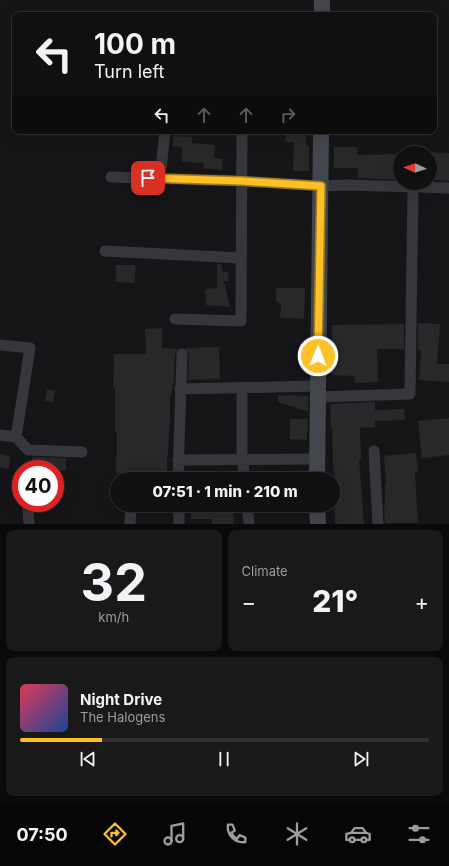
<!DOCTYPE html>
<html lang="en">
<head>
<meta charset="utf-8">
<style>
	:root { --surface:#101011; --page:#19191a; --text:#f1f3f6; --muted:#9c9d9f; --line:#303031; --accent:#fdc128 }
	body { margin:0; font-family:Inter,sans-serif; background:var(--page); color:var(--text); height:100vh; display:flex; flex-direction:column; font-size:15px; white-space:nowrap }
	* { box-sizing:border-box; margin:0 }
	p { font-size:13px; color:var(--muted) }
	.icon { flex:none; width:22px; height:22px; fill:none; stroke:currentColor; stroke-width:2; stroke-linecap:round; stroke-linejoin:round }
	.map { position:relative; height:524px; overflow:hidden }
	.side { display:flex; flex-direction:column; gap:6px; padding:6px; background:#090909; flex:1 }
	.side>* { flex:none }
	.top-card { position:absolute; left:12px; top:12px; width:425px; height:122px; border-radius:8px; box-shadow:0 4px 16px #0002,0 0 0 1px var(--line); background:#101011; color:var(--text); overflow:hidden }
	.needle { width:26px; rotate:273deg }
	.buttons { position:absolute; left:393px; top:146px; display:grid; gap:8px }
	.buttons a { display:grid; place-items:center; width:44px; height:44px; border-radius:50%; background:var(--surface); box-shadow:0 4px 16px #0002,0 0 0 1px var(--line); font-size:20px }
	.speed { position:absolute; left:12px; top:460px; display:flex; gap:8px; font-size:20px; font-weight:700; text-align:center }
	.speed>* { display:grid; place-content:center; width:52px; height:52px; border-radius:50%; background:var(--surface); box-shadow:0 4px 16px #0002,0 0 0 1px var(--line); line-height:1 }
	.speed .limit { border:6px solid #d22; background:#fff; color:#111 }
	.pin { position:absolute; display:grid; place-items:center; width:34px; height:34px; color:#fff; margin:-17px; border-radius:8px; box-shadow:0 2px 6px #0006 }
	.me { position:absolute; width:44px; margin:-22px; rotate:1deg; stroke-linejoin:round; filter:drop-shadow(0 0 3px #0008) }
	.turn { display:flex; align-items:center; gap:14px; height:84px; padding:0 16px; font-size:18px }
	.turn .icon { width:52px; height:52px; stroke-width:2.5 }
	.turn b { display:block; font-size:28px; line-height:34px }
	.lanes { display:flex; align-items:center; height:38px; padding:0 16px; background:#0003; justify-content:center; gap:20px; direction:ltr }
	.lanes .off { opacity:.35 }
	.big { font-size:30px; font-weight:800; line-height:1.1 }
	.side .card { flex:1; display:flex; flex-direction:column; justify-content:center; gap:6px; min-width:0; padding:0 14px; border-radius:8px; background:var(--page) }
	.side .dial { align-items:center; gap:0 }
	.dial b { font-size:52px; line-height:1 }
	.song { display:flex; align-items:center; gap:12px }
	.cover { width:48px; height:48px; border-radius:6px; background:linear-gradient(135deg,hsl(350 70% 55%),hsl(220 70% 35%)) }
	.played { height:4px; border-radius:2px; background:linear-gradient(90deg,var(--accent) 20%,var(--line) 20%) }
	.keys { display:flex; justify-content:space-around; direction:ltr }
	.heat { display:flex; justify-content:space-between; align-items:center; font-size:22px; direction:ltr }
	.side .tiles { flex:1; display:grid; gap:6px; grid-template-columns:1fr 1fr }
	.card:last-child { grid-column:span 2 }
	.trip { position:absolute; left:110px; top:472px; width:230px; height:40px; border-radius:20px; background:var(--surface); box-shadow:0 4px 16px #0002,0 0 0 1px var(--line); font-weight:800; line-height:40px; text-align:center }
	.tab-bar { display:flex; height:64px; justify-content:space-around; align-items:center; background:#060607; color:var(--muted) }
	.tab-bar .icon { width:28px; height:28px }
	.tab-bar .active { color:var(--accent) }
	.tab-bar b { font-size:18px; color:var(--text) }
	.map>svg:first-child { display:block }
</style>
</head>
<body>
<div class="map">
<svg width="449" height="524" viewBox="0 0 449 524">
	<rect width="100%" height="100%" fill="#151517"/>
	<g fill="#28282b">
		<path d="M285,131H305L306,146H309V171H293L294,142H286Z"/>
		<path d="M173,136L192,137V143L215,145L214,158L223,159L222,170L203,168L204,163L182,162V147L173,146Z"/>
		<path d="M334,147H357V155L400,154V180L358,178V168H334Z"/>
		<path d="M430,152L449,153V181L430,180Z"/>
		<path d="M217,264H221L223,272H229L228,281H224L230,307L206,305L205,289L217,288Z"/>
		<path d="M116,265H136L134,283L116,282Z"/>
		<path d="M276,288H305L304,319L280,318L281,304L276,301Z"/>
		<path d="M418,323L440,324L437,364H449V382L419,380L421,350H418Z"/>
		<path d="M404,324V349H377L378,382L355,383L354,376L332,375V325Z"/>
		<path d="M162,328V348L178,349L175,354L174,380L171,396H170V419L167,465L168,479H148V474L116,473V456H117V432H115V388H113L114,354H146L145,329Z"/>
		<path d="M219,347L220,379L188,380L189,354L185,348Z"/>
		<path d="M47,389L55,391L53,402L45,401Z"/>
		<path d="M278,395L308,396V412L278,402Z"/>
		<path d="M375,402V410L404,409L405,420L375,421V427L360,428L361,459H359L364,524H335L334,499H336L333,462L332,428H331L330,404Z"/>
		<path d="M449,418V455L422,458L418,421Z"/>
		<path d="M290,419H308L307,440L290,439Z"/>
		<path d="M416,453L418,472H415L418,523H385L384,503H385V484H386L384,456Z"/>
		<path d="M0,454L10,457L9,469L0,467Z"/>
		<path d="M32,457L66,458V470L55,472L54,467L33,468Z"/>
		<path d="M211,505H233L234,524H212V519H191L190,509L211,508Z"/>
	</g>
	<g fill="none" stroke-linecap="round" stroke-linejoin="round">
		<g stroke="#36373d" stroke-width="11">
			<path d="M111,177L242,181L321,186L347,185L449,188"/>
			<path d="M160,179L165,131"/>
			<path d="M105,251L241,258"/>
			<path d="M175,319L241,321L242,131"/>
			<path d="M0,345L30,348L16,437L0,435"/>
			<path d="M242,388V455L245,479"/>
			<path d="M180,389L318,386"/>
			<path d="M318,397L410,394L413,187"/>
			<path d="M16,437L28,450L82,452"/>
			<path d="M374,451L378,524"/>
			<path d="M178,460L316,459"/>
			<path d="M178,479L182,354"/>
			<path d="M179,505V524"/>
			<path d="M247,505L249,524"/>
			<path d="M28,508L29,524"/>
			<path d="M130,524L131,505"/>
		</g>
		<g stroke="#44464d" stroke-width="16">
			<path d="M322,15V0"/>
			<path d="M317,479L321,131"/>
			<path d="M317,505L318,524"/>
		</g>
	</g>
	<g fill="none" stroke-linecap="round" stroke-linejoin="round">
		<defs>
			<path id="route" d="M148,178L242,181L321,186L318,356"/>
		</defs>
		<use href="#route" stroke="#a47d1a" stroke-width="10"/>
		<use href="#route" stroke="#fdc128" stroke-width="7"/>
	</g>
</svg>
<div class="buttons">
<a><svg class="needle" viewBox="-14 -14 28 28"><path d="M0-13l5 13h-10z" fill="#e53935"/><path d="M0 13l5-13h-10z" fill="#9c9d9f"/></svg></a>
</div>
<div class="speed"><div class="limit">40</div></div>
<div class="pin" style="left:148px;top:178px;background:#d93025"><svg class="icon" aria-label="arrive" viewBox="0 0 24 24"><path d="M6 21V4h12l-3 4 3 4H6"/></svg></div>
<svg class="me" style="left:318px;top:356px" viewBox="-20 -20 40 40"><circle r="17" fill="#fdc128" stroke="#fff" stroke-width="3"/><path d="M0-11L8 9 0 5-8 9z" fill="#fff"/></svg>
<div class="trip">07:51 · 1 min · 210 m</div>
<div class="top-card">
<div class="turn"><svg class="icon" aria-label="left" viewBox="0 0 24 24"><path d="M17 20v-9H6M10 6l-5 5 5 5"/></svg><div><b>100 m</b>Turn left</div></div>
<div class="lanes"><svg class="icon" aria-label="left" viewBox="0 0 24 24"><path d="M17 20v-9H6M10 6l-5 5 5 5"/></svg><svg class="icon off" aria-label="ahead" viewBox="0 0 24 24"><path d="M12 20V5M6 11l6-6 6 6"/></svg><svg class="icon off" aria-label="ahead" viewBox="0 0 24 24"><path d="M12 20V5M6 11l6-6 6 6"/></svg><svg class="icon off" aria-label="right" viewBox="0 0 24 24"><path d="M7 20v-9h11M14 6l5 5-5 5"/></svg></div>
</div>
</div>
<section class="side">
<div class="tiles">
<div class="card dial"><b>32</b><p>km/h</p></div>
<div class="card"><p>Climate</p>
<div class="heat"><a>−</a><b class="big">21°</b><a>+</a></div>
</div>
<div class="card">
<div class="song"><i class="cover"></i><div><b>Night Drive</b><p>The Halogens</p></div></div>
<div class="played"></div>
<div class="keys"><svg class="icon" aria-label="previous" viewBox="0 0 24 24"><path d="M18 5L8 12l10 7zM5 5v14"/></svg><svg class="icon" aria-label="pause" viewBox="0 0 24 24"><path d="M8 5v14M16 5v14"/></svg><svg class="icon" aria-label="next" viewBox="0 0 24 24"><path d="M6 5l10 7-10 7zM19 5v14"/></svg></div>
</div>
</div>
</section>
<nav class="tab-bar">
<b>07:50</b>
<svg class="icon active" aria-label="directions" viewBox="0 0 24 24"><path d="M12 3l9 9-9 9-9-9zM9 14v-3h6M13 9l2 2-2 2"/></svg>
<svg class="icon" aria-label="music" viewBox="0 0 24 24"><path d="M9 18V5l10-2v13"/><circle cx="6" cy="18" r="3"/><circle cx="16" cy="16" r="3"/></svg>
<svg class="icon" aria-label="phone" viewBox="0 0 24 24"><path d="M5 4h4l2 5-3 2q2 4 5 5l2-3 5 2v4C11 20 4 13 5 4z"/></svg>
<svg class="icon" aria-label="climate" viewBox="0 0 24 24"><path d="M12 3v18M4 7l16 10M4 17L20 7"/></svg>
<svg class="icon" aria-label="car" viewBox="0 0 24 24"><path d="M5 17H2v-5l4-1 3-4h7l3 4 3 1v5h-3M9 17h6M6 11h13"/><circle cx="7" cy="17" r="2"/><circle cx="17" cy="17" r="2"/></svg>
<svg class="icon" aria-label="filters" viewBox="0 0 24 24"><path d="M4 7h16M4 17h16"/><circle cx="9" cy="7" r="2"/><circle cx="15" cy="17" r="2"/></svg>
</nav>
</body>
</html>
